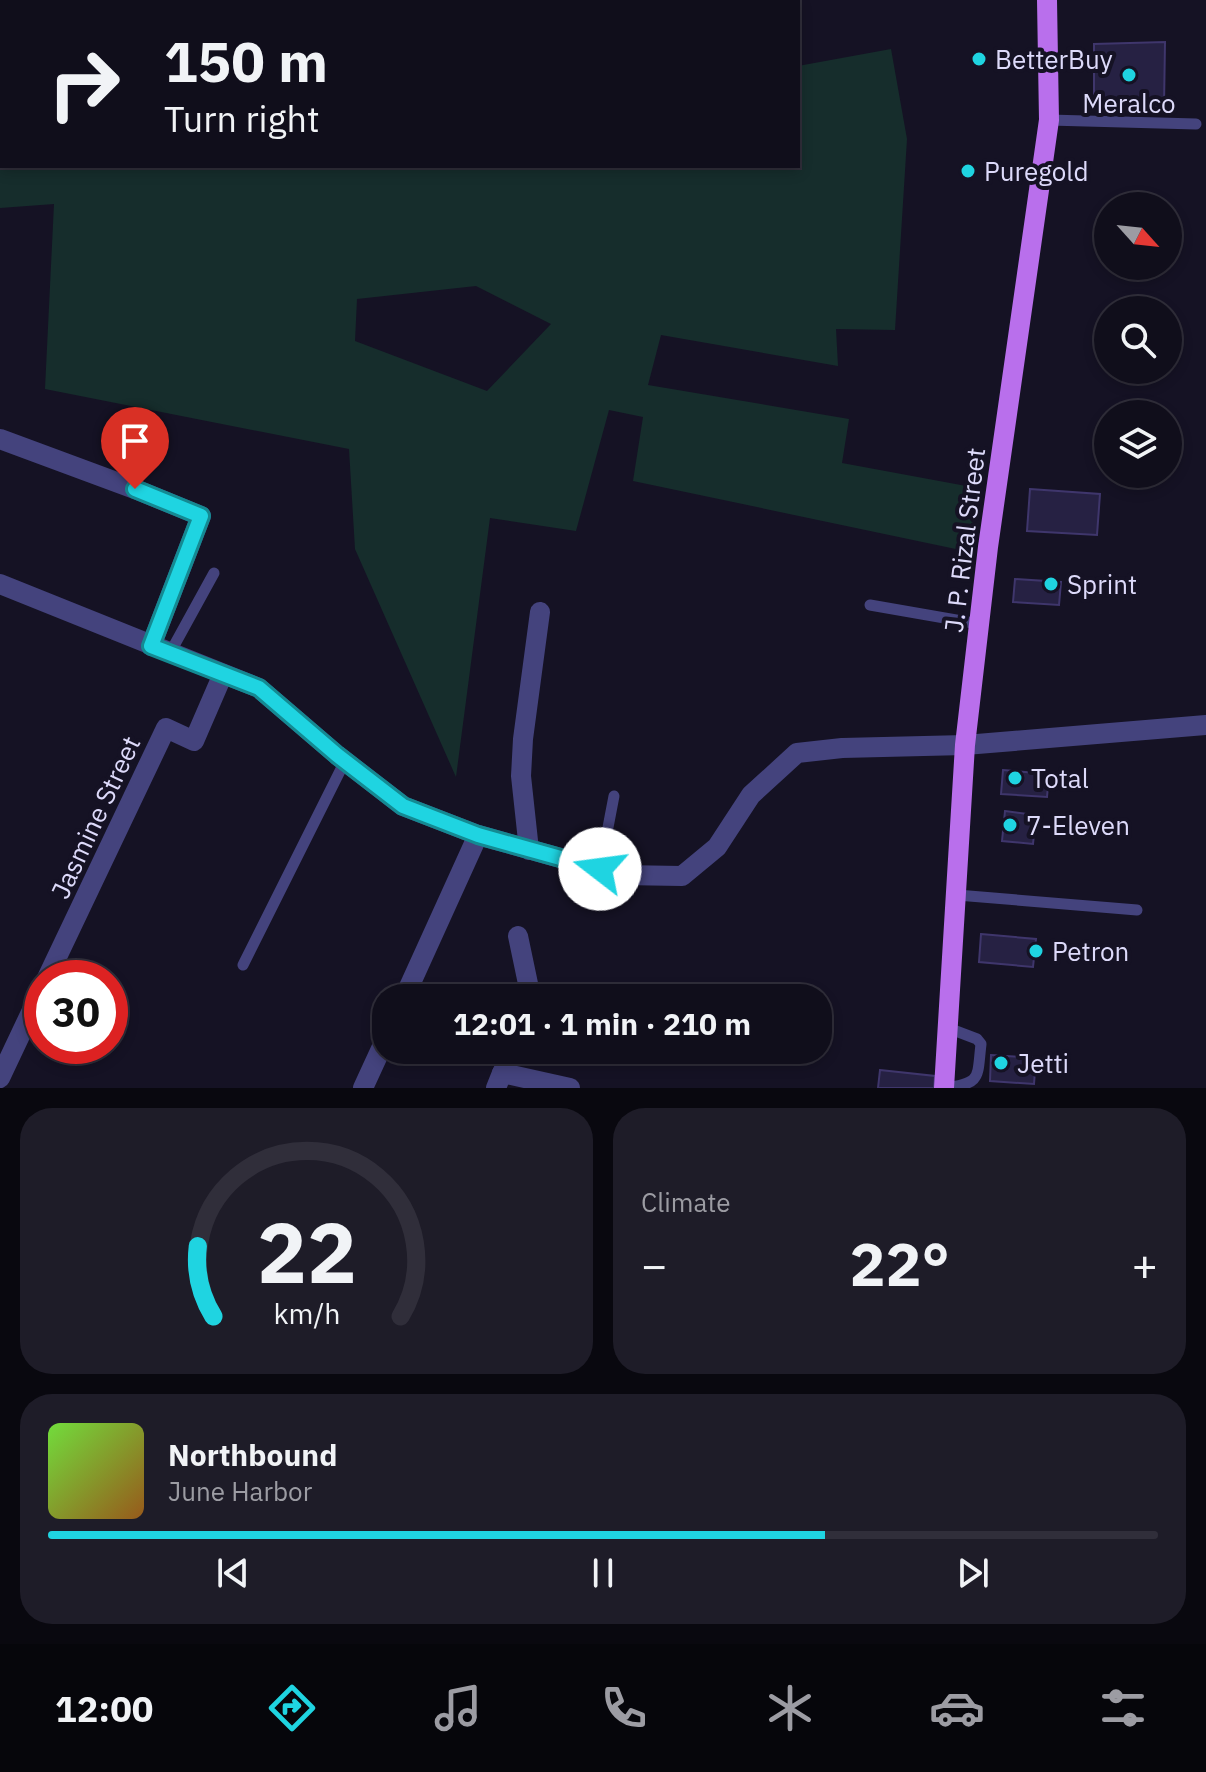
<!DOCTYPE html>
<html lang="en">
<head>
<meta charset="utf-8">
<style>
	:root { --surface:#100e1b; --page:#1e1c28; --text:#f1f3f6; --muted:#9c9ca3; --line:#302e3a; --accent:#1fd4e1 }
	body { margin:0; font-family:"IBM Plex Sans",sans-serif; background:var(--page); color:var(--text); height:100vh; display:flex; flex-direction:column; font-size:30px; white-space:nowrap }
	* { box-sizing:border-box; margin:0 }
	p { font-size:26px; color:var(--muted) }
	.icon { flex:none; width:44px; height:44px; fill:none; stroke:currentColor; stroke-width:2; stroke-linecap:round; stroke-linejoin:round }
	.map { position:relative; height:1088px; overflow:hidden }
	.panel { display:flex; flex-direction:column; gap:20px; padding:20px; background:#09080f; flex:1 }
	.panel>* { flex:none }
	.top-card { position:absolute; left:0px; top:0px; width:800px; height:168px; box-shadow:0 4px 12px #0003,0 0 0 2px var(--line); background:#100e1b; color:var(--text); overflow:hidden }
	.needle { width:52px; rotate:117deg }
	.buttons { position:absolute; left:1094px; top:192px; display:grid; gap:16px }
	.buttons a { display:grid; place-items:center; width:88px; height:88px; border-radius:50%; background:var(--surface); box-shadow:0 4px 12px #0003,0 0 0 2px var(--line); font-size:40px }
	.speed { position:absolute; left:24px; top:960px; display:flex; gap:16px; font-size:40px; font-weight:700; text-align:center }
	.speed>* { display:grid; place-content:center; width:104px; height:104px; border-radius:50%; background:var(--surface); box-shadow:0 4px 12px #0003,0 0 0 2px var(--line); line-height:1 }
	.speed .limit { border:12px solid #d22; background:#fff; color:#111 }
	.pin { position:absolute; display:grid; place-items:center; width:68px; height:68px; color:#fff; margin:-82px -34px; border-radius:50% 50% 50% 0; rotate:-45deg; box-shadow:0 0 8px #0007 }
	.pin .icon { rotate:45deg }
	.me { position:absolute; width:88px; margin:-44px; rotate:285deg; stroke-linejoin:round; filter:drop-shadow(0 0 6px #0008) }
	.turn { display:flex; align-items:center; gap:28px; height:168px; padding:0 32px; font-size:36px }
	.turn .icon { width:104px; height:104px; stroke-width:2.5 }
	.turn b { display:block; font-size:56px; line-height:68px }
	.big { font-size:60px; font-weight:700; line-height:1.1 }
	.panel .card { flex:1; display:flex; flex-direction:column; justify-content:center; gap:12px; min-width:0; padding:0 28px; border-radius:32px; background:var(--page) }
	.panel .dial { align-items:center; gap:0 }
	.dial svg { height:208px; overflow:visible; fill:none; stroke:var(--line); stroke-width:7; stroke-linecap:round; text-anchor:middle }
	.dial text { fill:var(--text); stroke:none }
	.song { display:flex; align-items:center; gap:24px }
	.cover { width:96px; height:96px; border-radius:12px; background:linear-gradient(135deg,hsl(100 70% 55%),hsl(30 70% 35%)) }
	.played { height:8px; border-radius:4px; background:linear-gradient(90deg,var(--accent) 70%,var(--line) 70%) }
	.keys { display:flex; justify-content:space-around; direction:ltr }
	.heat { display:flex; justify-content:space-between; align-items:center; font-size:44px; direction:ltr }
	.panel .tiles { flex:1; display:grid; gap:20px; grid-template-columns:1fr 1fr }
	.card:last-child { grid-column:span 2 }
	.trip { position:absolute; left:372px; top:984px; width:460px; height:80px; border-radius:32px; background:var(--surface); box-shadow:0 4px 12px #0003,0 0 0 2px var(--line); font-weight:700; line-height:80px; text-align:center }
	.tab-bar { display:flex; height:128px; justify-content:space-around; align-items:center; background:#06060b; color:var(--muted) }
	.tab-bar .icon { width:56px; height:56px }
	.tab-bar .current { color:var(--accent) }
	.tab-bar b { font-size:36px; color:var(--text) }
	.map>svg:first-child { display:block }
</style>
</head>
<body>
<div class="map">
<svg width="1206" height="1088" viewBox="0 0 1206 1088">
	<rect width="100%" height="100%" fill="#151224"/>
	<g fill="#162d2c" fill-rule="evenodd">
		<path d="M221,0H709L710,2H221Z"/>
		<path d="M0,49H2V166H798V66L891,49L907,139L895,330L836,329L838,366L661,335L648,385L849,419L842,463L977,488L970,552L633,481L643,417L609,410L576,531L490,518L456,777L355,549L349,449L45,389L54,204L0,208ZM476,286L551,324L487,391L355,341L357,299Z"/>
	</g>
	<g fill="#262143" stroke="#3f366c" stroke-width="2">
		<path d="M1165,42L1164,106L1094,110V44Z"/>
		<path d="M1030,489L1100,494L1097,535L1027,531Z"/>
		<path d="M1015,579L1061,582L1059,605L1013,602Z"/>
		<path d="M1003,770L1049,774L1047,797L1001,794Z"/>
		<path d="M1005,811L1036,815L1033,844L1002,841Z"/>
		<path d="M981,934L1036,939L1033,967L979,962Z"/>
		<path d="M991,1055L1036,1058L1034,1084L990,1081Z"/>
		<path d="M880,1070L935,1076L934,1088H878Z"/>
	</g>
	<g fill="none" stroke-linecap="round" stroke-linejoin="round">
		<g stroke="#44437d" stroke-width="11">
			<path d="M1049,120L1196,124"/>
			<path d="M870,605L979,624"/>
			<path d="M170,653L214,573"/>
			<path d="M600,869L614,796"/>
			<path d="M957,895L1137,910"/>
			<path d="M243,965L345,761"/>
			<path d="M945,1088C982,1083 977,1078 981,1044L977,1039L948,1028"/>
		</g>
		<g stroke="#44437d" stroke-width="20">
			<path d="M0,439L135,489L201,516L151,646"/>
			<path d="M0,584L259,688L337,755L403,806L478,835L621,875L682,876L717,847L751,795L797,753L842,748L965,745L1206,725"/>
			<path d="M529,850L521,776L523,739L540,612"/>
			<path d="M518,936L531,998"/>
			<path d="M47,978L166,728L194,741L223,674"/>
			<path d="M404,998L478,835"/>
			<path d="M502,1073L513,1050"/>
			<path d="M0,1078L42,989"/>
			<path d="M363,1088L386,1038"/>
			<path d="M496,1088L502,1073L570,1088"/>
		</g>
		<path stroke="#b96fec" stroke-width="20" d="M944,1088L965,745L988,547L1049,120L1047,0"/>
	</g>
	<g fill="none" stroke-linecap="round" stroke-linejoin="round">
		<defs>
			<path id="route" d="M135,489L201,516L151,646L259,688L337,755L403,806L478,835L600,869"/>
		</defs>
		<use href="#route" stroke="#148a92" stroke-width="20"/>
		<use href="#route" stroke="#1fd4e1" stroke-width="14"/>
	</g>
	<g fill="#1fd4e1" stroke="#151224" stroke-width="3">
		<circle cx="979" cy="59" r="8"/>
		<circle cx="1129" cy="75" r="8"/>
		<circle cx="968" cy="171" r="8"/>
		<circle cx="1051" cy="584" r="8"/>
		<circle cx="1015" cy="778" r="8"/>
		<circle cx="1010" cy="825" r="8"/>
		<circle cx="1036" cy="951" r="8"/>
		<circle cx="1001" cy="1063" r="8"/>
	</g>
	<g text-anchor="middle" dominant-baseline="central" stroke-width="8" stroke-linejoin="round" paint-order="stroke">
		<g font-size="26" fill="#dddafa" stroke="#151224" text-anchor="start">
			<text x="995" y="59">BetterBuy</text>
			<text x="1129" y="103" text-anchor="middle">Meralco</text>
			<text x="984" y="171">Puregold</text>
			<text x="1067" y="584">Sprint</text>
			<text x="1031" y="778">Total</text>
			<text x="1026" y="825">7-Eleven</text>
			<text x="1052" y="951">Petron</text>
			<text x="1017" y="1063">Jetti</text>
		</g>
		<g font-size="26" fill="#dddafa" stroke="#151224">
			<text transform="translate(964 540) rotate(-83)">J. P. Rizal Street</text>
			<text transform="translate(95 817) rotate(-65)">Jasmine Street</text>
		</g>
	</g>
</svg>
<div class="buttons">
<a><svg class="needle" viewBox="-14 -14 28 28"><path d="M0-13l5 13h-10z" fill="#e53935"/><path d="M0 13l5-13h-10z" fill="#9c9ca3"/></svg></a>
<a><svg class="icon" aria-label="search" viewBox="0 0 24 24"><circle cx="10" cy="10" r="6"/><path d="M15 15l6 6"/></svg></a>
<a><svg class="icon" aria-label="layers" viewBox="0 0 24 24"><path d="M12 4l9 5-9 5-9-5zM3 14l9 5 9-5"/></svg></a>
</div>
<div class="speed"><div class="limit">30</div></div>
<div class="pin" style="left:135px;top:489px;background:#d93025"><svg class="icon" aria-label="arrive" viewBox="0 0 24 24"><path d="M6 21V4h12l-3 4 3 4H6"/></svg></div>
<svg class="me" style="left:600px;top:869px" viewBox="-20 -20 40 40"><circle r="19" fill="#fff"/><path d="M0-13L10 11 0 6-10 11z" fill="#1fd4e1"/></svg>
<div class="trip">12:01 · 1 min · 210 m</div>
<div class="top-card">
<div class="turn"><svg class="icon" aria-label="right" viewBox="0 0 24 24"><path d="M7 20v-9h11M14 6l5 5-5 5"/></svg><div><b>150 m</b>Turn right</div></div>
</div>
</div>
<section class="panel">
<div class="tiles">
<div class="card dial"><svg viewBox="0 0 100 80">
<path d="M14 69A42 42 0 1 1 86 69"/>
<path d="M14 69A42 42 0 0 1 8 42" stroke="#1fd4e1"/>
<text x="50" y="56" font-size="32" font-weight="700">22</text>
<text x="50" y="72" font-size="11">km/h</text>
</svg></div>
<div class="card"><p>Climate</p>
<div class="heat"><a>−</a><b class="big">22°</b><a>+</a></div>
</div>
<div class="card">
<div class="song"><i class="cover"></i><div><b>Northbound</b><p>June Harbor</p></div></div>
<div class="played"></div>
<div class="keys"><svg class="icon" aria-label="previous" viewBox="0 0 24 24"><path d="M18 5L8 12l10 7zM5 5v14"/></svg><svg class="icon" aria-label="pause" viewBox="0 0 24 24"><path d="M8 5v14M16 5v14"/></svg><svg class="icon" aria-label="next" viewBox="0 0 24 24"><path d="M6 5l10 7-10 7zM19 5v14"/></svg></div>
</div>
</div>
</section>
<nav class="tab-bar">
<b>12:00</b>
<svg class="icon current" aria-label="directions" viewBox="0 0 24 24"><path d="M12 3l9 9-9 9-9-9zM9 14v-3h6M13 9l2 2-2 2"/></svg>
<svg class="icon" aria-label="music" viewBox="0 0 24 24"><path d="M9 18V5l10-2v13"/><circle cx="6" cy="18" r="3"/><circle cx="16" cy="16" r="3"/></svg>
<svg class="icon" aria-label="phone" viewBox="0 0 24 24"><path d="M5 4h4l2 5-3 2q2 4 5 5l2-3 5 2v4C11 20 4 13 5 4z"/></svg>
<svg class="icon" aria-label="climate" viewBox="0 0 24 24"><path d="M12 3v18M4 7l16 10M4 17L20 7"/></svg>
<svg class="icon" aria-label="car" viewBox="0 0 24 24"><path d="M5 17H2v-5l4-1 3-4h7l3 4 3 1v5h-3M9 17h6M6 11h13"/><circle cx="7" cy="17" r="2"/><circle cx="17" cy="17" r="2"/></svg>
<svg class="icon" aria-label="filters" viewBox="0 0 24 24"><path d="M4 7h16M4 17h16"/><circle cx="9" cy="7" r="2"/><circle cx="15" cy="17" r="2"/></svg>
</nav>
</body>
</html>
